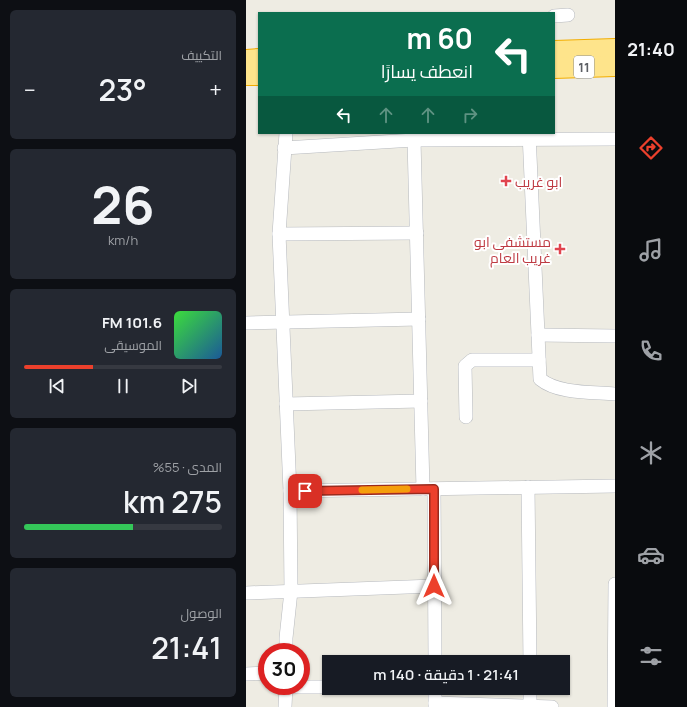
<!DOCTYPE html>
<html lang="ar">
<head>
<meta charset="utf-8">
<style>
	:root { --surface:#171b24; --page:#242831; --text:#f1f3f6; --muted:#9ea1a6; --line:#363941; --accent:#ec402c }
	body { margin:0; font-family:Manrope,Cairo,sans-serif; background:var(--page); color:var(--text); direction:rtl; height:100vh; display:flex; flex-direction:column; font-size:15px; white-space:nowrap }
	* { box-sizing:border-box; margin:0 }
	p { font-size:13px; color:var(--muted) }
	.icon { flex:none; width:22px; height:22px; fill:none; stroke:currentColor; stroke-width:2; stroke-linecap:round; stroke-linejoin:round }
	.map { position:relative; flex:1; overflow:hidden; direction:ltr }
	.details { display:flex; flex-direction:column; gap:10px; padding:10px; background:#0d0f14; width:246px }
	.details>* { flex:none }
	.guide { position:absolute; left:12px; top:12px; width:297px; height:122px; border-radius:0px; box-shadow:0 1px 3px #0004; direction:rtl; background:#0b6e4f; color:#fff; overflow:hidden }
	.speed { position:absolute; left:12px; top:643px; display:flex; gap:8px; font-size:20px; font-weight:700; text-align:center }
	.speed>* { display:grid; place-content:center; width:52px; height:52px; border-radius:50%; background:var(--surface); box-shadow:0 1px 3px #0004; line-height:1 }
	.speed .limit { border:6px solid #d22; background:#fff; color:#111 }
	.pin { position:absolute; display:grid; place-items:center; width:34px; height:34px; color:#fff; margin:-17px; border-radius:8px; box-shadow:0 2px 6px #0006 }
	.me { position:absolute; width:44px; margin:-22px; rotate:0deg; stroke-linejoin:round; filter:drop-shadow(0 0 3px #0008) }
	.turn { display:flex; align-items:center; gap:14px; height:84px; padding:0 16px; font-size:18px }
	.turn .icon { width:52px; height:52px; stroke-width:2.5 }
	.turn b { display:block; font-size:28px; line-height:34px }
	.lanes { display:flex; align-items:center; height:38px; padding:0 16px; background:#0003; justify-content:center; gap:20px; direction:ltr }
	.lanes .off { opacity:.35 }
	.big { font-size:30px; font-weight:600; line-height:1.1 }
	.details .widget { flex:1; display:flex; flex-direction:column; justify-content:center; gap:6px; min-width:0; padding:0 14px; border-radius:6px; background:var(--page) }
	.details .dial { align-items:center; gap:0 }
	.dial b { font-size:52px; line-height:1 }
	.song { display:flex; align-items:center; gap:12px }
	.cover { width:48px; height:48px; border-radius:6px; background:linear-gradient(135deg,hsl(120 70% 55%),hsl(210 70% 35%)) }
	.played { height:4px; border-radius:2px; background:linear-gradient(90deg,var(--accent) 35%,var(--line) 35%) }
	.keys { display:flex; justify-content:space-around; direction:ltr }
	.heat { display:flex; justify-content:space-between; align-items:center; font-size:22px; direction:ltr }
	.charge { height:6px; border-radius:3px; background:linear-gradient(90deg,#34c759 55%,var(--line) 0) }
	.trip { position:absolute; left:76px; top:655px; width:248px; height:40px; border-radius:0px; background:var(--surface); box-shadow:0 1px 3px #0004; font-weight:600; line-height:40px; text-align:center; direction:rtl }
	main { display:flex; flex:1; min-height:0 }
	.tabs { display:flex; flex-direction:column; width:72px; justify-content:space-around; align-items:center; background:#090b0e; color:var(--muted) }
	.tabs .icon { width:28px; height:28px }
	.tabs .active { color:var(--accent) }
	.tabs b { font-size:18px; color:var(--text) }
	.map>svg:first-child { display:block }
</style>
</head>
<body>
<main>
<nav class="tabs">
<b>21:40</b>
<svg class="icon active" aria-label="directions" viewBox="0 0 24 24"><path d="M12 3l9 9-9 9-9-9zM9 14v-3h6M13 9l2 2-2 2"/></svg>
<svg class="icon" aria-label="music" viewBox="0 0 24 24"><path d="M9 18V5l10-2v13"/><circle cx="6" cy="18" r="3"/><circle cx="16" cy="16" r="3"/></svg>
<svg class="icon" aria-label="phone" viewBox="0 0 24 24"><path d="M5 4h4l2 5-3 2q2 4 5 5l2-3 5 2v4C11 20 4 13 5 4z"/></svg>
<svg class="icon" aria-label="climate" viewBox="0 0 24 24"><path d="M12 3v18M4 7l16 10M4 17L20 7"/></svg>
<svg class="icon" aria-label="car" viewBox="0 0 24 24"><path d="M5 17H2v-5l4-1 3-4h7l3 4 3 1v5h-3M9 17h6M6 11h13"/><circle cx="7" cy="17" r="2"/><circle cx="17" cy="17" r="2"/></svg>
<svg class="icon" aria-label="filters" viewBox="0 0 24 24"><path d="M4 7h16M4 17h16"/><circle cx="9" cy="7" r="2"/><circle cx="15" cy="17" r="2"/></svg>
</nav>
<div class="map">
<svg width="369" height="707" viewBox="0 0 369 707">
	<rect width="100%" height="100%" fill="#eeece3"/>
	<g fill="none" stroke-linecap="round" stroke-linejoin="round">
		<defs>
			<g id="minor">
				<path d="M308,16L322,15"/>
				<path d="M40,133L33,234L44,491L45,591L40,638V652"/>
				<path d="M283,133L294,379C312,394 346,392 369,394"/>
				<path d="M168,140L177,489"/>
				<path d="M38,148L168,140L369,139"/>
				<path d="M33,234L171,233"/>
				<path d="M0,323L173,319"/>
				<path d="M292,335L369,336"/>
				<path d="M40,404L175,401"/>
				<path d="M220,417L219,366L226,360H293"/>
				<path d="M282,487L284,662"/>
				<path d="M188,489L189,662"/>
				<path d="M44,491L369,486"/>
				<path d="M0,593L188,586"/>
				<path d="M0,674L21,673"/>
				<path d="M40,687H83"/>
				<path d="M189,688V707"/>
				<path d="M284,688V706"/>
				<path d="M189,703L306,707"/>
				<path d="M39,707L40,686"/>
				<path d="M368,707L369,584"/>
			</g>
			<g id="highway">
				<path d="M308,51L369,49"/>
				<path d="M0,60L13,59"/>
				<path d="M308,68L369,66"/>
				<path d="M0,75H13"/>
			</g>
		</defs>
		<use href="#minor" stroke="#b6b9be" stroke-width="14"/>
		<use href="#highway" stroke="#f2ad00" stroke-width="22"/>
		<use href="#minor" stroke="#fff" stroke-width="13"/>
		<use href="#highway" stroke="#fee48b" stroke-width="20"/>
	</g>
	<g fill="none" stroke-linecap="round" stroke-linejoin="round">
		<defs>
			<path id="route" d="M59,491L188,489V586"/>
		</defs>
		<use href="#route" stroke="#992a1d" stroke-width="10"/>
		<use href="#route" stroke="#ec402c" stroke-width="7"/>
		<path stroke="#f59e0b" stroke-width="7" d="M116,490L161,489"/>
	</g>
	<g fill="#e0444e" stroke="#fff" stroke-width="1.5">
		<path d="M258 175h4v4h4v4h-4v4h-4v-4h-4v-4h4z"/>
		<path d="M312 243h4v4h4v4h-4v4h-4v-4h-4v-4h4z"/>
	</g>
	<g text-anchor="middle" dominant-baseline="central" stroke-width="4" stroke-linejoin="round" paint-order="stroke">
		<rect fill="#fff" stroke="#8d8f92" stroke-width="1" x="328" y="56" width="20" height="22" rx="3"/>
		<g font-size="13" font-weight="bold" fill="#5c5f64">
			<text x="338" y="67">11</text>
		</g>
		<g font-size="14" fill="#be3a42" stroke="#fff" text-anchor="start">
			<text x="269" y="181">ابو غريب</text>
			<text x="305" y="241" text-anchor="end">مستشفى ابو<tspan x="305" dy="16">غريب العام</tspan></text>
		</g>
	</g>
</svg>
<div class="speed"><div class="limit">30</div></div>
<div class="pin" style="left:59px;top:491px;background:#d93025"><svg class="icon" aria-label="arrive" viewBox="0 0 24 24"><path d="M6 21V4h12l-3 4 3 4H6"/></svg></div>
<svg class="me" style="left:188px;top:586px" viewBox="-20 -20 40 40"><path d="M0-17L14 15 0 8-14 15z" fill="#ec402c" stroke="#fff" stroke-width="4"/></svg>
<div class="trip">21:41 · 1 دقيقة · 140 m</div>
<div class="guide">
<div class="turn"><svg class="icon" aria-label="left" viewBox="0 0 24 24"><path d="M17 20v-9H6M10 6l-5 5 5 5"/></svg><div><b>60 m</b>انعطف يسارًا</div></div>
<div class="lanes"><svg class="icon" aria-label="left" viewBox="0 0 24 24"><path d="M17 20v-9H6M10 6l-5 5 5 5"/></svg><svg class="icon off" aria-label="ahead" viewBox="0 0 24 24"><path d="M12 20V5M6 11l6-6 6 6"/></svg><svg class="icon off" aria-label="ahead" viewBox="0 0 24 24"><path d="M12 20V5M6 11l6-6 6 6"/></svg><svg class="icon off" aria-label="right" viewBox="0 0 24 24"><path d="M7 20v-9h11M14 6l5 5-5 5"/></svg></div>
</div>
</div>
<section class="details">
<div class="widget"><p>التكييف</p>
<div class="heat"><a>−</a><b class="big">23°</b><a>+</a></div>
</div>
<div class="widget dial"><b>26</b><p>km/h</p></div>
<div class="widget">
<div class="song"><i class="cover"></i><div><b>101.6 FM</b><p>الموسيقى</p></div></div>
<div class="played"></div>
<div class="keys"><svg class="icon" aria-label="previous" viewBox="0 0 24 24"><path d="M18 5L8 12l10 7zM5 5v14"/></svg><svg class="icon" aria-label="pause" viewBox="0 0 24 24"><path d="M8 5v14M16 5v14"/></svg><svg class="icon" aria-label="next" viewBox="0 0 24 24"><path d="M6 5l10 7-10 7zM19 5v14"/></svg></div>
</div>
<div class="widget"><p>المدى · 55%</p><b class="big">275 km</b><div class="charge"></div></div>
<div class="widget"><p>الوصول</p><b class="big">21:41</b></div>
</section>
</main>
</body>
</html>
